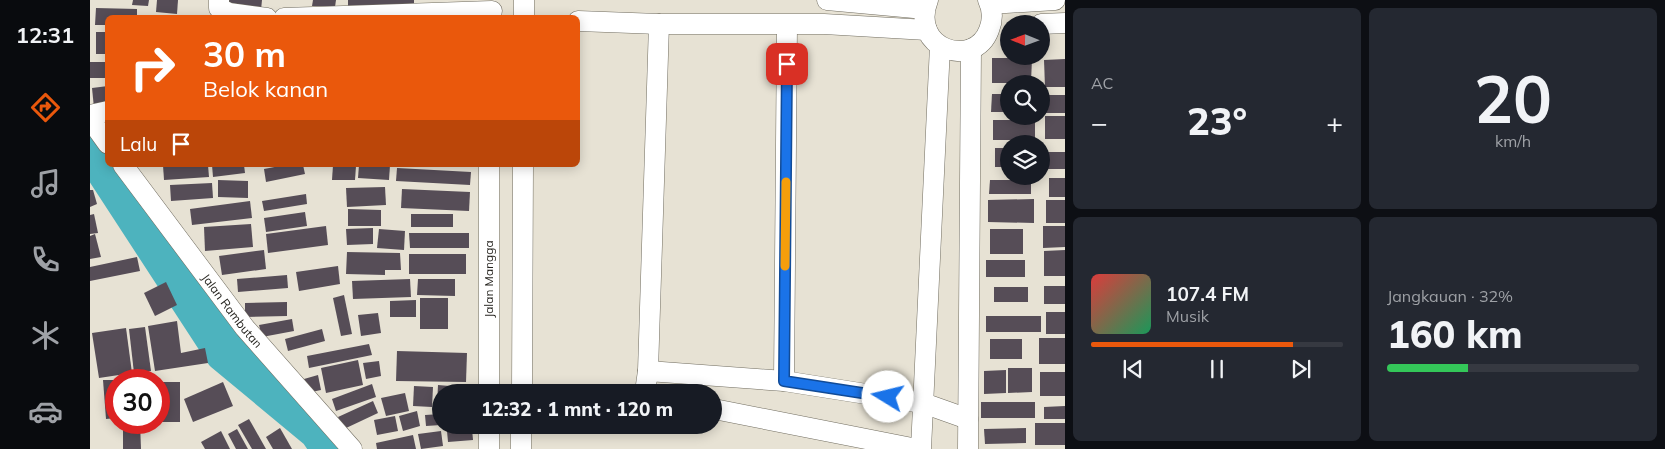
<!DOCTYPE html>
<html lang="id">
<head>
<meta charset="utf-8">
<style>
	:root { --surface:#171b24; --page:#242831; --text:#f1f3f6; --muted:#9ea1a6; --line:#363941; --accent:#ea580c }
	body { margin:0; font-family:Mulish,sans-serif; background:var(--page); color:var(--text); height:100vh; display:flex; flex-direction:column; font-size:19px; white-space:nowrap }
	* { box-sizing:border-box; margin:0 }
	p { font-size:16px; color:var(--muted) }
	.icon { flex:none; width:28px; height:28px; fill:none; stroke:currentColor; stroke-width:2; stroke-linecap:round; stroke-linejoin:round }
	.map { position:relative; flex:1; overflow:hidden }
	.details { display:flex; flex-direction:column; gap:8px; padding:8px; background:#0d0f14; width:600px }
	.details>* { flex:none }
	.banner { position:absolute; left:15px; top:15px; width:475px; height:152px; border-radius:8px; box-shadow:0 2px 12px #0003; background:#ea580c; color:#fff; overflow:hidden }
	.needle { width:32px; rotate:271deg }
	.controls { position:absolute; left:910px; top:15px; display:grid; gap:10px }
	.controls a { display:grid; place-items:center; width:50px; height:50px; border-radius:50%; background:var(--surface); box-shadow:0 2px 12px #0003; font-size:25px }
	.speed { position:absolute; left:15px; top:369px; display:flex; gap:10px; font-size:25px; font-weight:700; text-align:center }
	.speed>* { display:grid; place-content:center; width:65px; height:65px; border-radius:50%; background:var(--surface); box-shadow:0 2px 12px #0003; line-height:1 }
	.speed .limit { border:8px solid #d22; background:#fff; color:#111 }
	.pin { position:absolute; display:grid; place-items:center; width:42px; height:42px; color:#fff; margin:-21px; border-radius:10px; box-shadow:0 2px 8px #0006 }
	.me { position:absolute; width:55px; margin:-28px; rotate:279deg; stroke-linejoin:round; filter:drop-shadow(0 0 4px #0008) }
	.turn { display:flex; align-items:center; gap:18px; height:105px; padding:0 15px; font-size:22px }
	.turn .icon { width:65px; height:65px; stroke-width:2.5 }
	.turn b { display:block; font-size:35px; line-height:42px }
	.then { display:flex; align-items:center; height:48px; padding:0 15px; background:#0003; gap:10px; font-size:19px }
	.big { font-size:38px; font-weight:800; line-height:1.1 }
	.details .widget { flex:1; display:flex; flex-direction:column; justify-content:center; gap:8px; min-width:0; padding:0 18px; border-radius:8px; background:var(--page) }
	.details .dial { align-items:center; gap:0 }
	.dial b { font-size:65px; line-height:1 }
	.song { display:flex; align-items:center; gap:15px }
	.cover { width:60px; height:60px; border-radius:8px; background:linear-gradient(135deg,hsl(0 70% 55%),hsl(150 70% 35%)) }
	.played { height:5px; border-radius:2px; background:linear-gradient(90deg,var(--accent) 80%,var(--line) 80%) }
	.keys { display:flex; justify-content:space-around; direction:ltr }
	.heat { display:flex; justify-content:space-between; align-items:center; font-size:28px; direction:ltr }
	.charge { height:8px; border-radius:4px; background:linear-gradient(90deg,#34c759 32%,var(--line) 0) }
	.details .tiles { flex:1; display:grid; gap:8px; grid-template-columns:repeat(2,1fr) }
	.trip { position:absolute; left:342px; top:384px; width:290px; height:50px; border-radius:25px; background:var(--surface); box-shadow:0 2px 12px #0003; font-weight:800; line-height:50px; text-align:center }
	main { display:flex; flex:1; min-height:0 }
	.menu { display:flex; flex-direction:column; width:90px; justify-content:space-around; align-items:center; background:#090b0e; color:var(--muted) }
	.menu .icon { width:35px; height:35px }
	.menu .active { color:var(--accent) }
	.menu b { font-size:22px; color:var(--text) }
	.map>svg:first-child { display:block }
</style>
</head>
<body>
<main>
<nav class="menu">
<b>12:31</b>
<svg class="icon active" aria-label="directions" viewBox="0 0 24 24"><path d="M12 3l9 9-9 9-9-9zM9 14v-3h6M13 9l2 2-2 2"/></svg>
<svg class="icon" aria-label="music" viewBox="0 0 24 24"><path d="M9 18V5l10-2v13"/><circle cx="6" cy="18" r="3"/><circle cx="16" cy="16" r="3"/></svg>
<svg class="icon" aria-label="phone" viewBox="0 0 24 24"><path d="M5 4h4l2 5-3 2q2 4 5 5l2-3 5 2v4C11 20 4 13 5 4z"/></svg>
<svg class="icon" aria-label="climate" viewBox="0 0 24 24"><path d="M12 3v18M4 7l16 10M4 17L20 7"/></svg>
<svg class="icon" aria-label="car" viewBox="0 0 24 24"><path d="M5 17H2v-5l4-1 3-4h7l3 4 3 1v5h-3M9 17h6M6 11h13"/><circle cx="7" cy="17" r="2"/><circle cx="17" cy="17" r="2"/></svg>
</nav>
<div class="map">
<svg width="975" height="449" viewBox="0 0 975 449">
	<rect width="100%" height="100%" fill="#e7e2d4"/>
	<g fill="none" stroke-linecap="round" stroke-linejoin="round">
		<path stroke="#4db3be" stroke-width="41" d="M0,145L135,352L229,430L242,449"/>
	</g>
	<g fill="#564d57">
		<path d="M43,0H59L58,6L42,5Z"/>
		<path d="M67,0H88L87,14L66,12Z"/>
		<path d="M133,0H172L171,10L132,6Z"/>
		<path d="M223,0H246L245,7L222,6Z"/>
		<path d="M258,0H324V7L258,8Z"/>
		<path d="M6,8L47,9V18H18V25H5Z"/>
		<rect x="6" y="32" width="12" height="22"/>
		<path d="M902,58H942L941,83H902Z"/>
		<path d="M975,59V87H955L954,60Z"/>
		<rect x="0" y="62" width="18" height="16"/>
		<path d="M18,86V107L4,108L2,88Z"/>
		<path d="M902,94H919V112H901Z"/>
		<rect x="952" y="95" width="23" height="18"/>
		<rect x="955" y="116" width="20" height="23"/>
		<rect x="903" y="120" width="42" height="20"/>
		<rect x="905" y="148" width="14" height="19"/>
		<path d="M956,152H975V169H957Z"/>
		<path d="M73,165H118L119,177L74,180Z"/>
		<path d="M122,165H154L155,173L123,177Z"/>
		<path d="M195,165H213L215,174L176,182L174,169Z"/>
		<path d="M243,165L266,166L265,180H242Z"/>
		<path d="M269,165H300L299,180L268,178Z"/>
		<path d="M307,168L381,172L380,185L306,181Z"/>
		<rect x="959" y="178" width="16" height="19"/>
		<path d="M128,180L158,181V198L128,197Z"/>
		<path d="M900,180H941V194H899Z"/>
		<path d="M122,183L123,198L81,201L80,185Z"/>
		<path d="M295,187L296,205L257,207L256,188Z"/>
		<path d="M312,189L380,192L379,211L311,208Z"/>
		<path d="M0,190H3L7,204L0,207Z"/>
		<path d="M216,194L217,204L174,211L172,201Z"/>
		<path d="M944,199V223L898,222V200Z"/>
		<rect x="956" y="200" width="19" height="23"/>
		<path d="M160,201L162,218L102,225L100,209Z"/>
		<path d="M258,209L291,210V226H258Z"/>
		<path d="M215,212L217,226L176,232L174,218Z"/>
		<path d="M4,214L8,233L0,234V215Z"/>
		<rect x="321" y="214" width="42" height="13"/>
		<path d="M161,224L163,247L115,251L114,227Z"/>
		<path d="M236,226L238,245L178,253L176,234Z"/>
		<path d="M953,226H975V247L953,248Z"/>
		<path d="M283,228V244L257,245L256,229Z"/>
		<path d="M289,229L315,231L314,250L287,248Z"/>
		<rect x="900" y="229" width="33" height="25"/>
		<path d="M319,233H379V248H320Z"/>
		<path d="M5,234L11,257L0,259V236Z"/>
		<path d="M174,250L176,269L132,275L129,256Z"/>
		<path d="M975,250V276H954V251Z"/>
		<path d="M257,252L310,253L311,270H295V275L256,274Z"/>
		<rect x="319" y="254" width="57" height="20"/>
		<path d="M47,257L50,271L0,281V267Z"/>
		<rect x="896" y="260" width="39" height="17"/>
		<path d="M248,266L250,284L209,291L206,272Z"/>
		<path d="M197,275L198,288L148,292L147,279Z"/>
		<path d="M320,279L321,297L263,299L262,281Z"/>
		<path d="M328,279H365V296L327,295Z"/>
		<path d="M76,282L87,305L65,316L54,293Z"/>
		<rect x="954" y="286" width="21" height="18"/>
		<rect x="904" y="287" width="34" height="15"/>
		<path d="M254,295L262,334L251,336L243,298Z"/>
		<rect x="330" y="298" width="28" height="31"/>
		<path d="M326,300V317H300V301Z"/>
		<path d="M197,302V316L155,317V303Z"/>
		<rect x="956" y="312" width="19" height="22"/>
		<path d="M288,313L291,333L271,336L268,315Z"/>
		<rect x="896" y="316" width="55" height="16"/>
		<path d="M202,319L204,331L172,337L169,325Z"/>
		<path d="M87,321L91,353L115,348L118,363L65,371L58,326Z"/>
		<path d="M55,327L61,371L44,373L39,329Z"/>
		<path d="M36,328L42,373L9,378L2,333Z"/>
		<path d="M232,329L235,341L198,351L195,339Z"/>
		<rect x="949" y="338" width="26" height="26"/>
		<rect x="900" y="339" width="32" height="20"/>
		<path d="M279,344L282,355L219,368L217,356Z"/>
		<path d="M307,351L377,353L376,382L306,381Z"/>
		<path d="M268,360L273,385L236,393L231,368Z"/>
		<path d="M289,361L291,376L276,379L273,363Z"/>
		<path d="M918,368H942V392L918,393Z"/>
		<path d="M916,370V393L894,394V371Z"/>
		<rect x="950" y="372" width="25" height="24"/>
		<path d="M228,375L231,390L217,393L214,379Z"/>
		<path d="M13,380H26V418L16,419Z"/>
		<rect x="69" y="382" width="21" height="40"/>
		<path d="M133,382L143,406L103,422L94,399Z"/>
		<path d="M282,384L286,397L246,411L242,399Z"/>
		<path d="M348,385L371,387V392H351V406H347Z"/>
		<path d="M324,386L343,387L342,407L323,406Z"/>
		<path d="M315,393L319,411L296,416L291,398Z"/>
		<path d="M283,401L288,413L254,429L248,417Z"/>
		<rect x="891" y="402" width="54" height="16"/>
		<path d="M975,406V419H954V407Z"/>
		<path d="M327,411L330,426L313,431L309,416Z"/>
		<path d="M351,414V425L336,426L335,415Z"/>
		<path d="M305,416L308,431L287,435L284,420Z"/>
		<path d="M159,419L176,449H162L148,425Z"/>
		<path d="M33,422H50L51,449H33Z"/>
		<rect x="945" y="423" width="30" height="22"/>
		<path d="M190,428L202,449H183L176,437Z"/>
		<path d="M936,428V443L895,444L894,429Z"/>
		<path d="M147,429L158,449H146L138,434Z"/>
		<path d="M382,429L383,440L358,442L357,431Z"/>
		<path d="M131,431L140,449H115L111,442Z"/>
		<path d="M351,431L353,446L331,449L328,434Z"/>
		<path d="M323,435L326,449H287L286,443Z"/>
	</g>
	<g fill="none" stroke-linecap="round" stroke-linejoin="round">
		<defs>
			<g id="minor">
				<path d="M129,0V8L139,13L177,18"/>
				<path d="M737,0L835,9"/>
				<path d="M838,0C819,49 884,70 899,30C903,20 903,10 898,0"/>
				<path d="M900,4L965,0"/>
				<path d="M194,18L402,11"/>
				<path d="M434,18V0"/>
				<path d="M488,21L569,24H734L837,30"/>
				<path d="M951,24L975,23"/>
				<path d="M0,115L18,111"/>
				<path d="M0,119L18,144"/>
				<path id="s1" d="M33,165L155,328L262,449"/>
				<path d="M558,371L569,24"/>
				<path d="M694,381L697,25"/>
				<path d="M399,392V165"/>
				<path d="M432,392L433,165"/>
				<path d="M558,392L556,385L558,371L694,381L833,403L878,419"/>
				<path d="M624,409L827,449"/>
				<path d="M399,425V449"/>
				<path d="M431,449V425"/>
				<path d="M831,449L850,46"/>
				<path d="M878,449L881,49"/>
			</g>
		</defs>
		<use href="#minor" stroke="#716d60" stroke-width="21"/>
		<use href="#minor" stroke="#fff" stroke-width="20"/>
	</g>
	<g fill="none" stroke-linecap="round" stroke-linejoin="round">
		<defs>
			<path id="route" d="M697,64L694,381L798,397"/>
		</defs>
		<use href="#route" stroke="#114b97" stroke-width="12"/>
		<use href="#route" stroke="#1a73e8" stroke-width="9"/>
		<path stroke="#f59e0b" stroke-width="9" d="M695,266L696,182"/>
	</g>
	<g text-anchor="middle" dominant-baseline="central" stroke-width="5" stroke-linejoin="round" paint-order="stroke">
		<g font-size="12" fill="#211f1a" stroke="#fff">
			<text transform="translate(398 279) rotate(-90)">Jalan Mangga</text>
			<text stroke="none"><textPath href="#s1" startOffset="182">Jalan Rambutan</textPath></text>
		</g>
	</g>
</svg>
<div class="controls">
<a><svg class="needle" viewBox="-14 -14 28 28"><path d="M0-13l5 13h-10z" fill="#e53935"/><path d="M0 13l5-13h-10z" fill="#9ea1a6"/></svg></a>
<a><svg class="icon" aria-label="search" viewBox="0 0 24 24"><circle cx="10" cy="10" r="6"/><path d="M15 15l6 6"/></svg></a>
<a><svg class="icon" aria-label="layers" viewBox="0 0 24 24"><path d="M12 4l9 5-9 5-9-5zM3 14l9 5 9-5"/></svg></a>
</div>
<div class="speed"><div class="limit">30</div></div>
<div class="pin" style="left:697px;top:64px;background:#d93025"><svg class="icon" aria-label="arrive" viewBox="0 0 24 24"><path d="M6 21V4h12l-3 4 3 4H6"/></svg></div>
<svg class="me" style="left:798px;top:397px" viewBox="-20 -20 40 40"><circle r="19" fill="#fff"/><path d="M0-13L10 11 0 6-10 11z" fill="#1a73e8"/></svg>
<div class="trip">12:32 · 1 mnt · 120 m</div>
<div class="banner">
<div class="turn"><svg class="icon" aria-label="right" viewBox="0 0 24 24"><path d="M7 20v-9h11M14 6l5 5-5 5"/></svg><div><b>30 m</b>Belok kanan</div></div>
<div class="then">Lalu<svg class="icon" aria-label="arrive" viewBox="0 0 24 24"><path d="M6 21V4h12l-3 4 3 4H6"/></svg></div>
</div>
</div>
<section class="details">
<div class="tiles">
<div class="widget"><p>AC</p>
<div class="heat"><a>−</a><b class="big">23°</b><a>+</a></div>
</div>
<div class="widget dial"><b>20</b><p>km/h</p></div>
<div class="widget">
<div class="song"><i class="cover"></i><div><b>107.4 FM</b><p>Musik</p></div></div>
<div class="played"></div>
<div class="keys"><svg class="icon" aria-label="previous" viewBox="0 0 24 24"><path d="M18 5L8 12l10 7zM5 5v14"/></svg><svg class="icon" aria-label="pause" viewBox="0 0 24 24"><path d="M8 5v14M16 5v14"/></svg><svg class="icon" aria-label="next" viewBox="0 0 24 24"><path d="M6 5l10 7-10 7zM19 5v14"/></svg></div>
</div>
<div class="widget"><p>Jangkauan · 32%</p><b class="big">160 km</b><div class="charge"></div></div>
</div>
</section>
</main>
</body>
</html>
